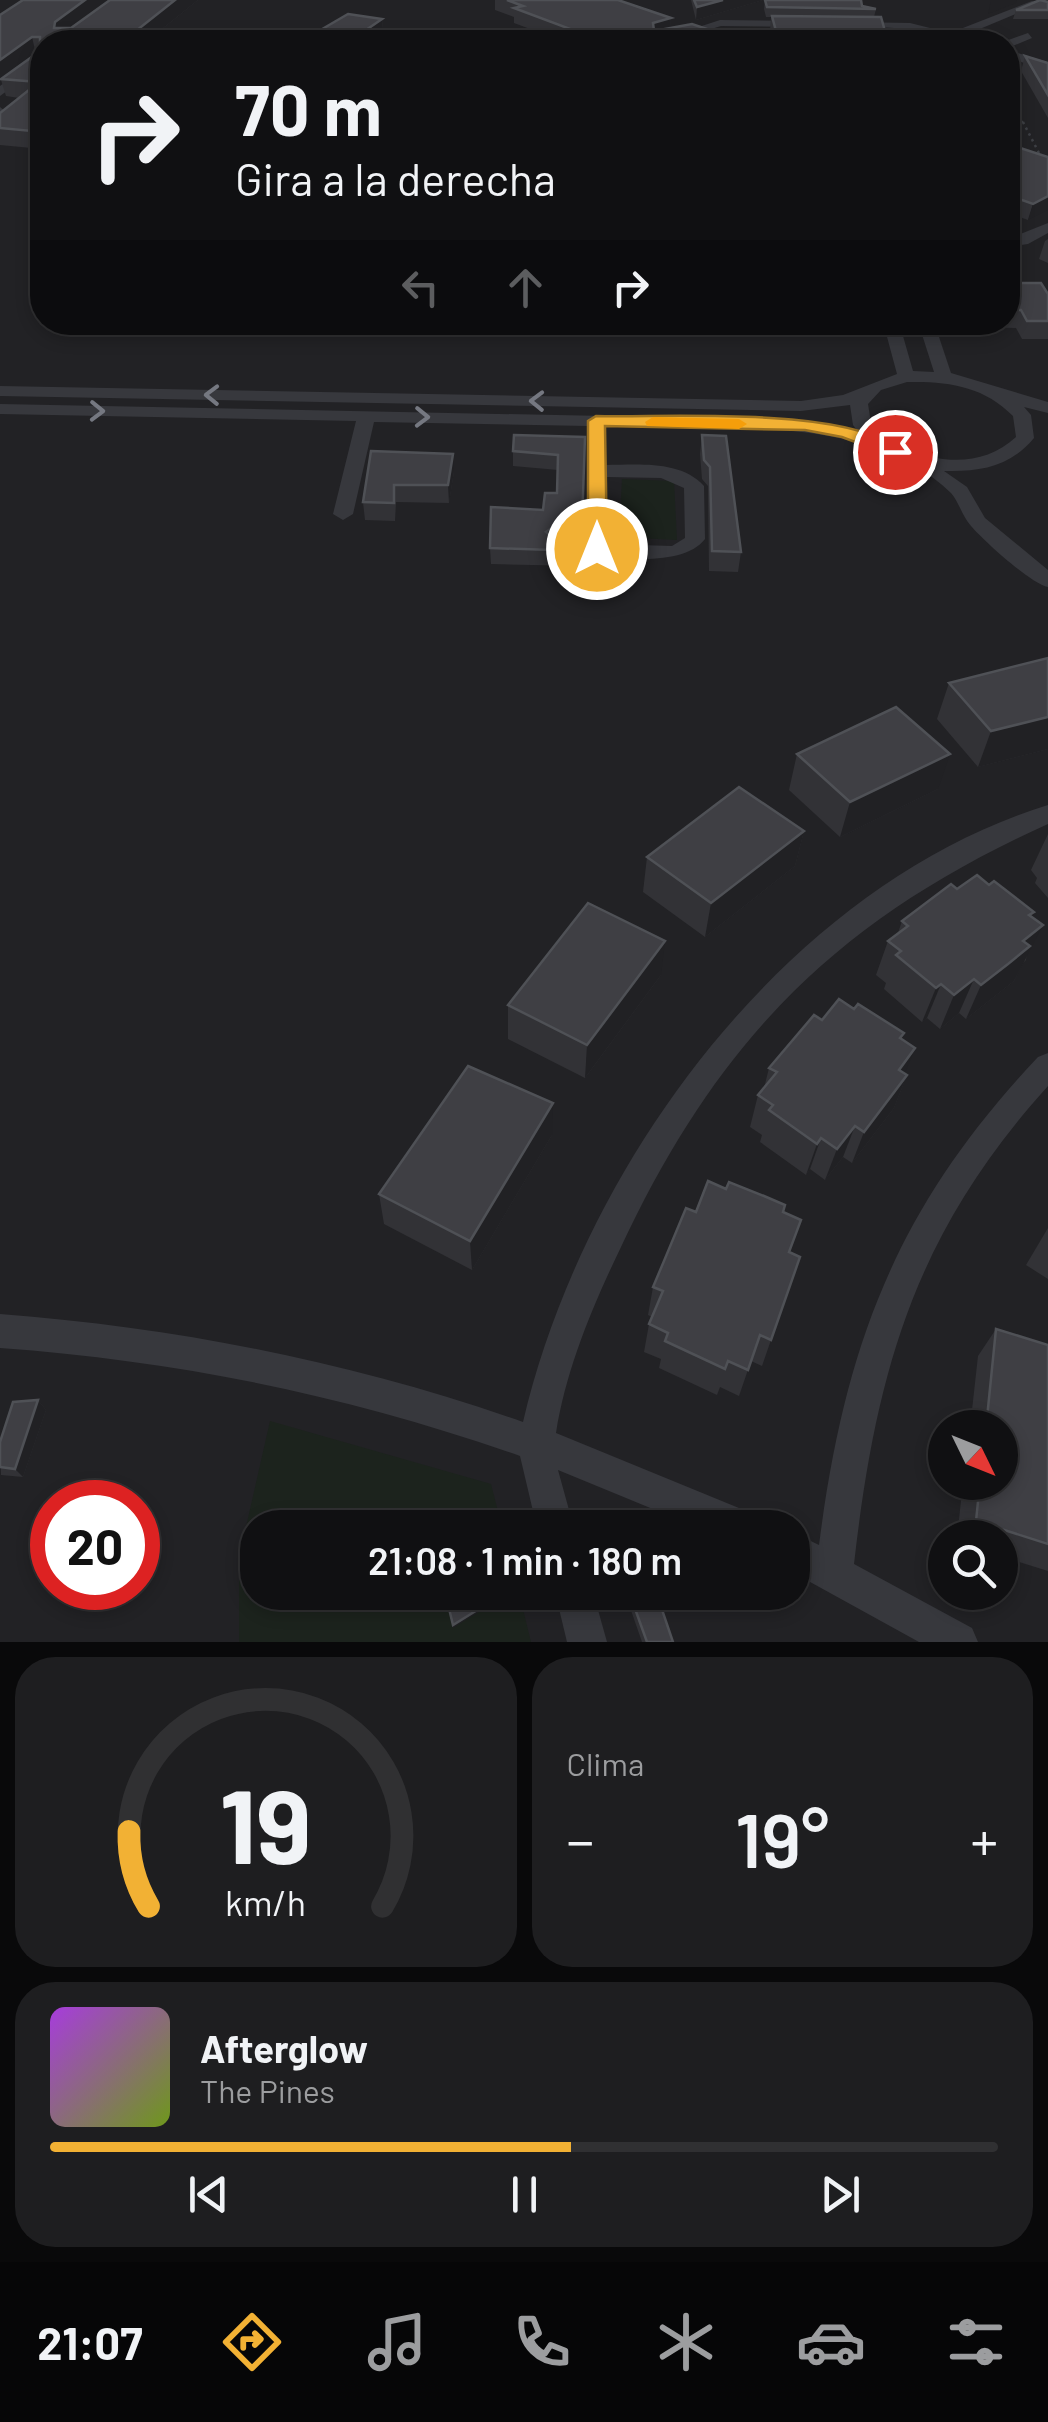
<!DOCTYPE html>
<html lang="es">
<head>
<meta charset="utf-8">
<style>
	:root { --surface:#101012; --page:#1e1e20; --text:#f1f3f6; --muted:#9c9d9f; --line:#303032; --accent:#f2b134 }
	body { margin:0; font-family:Barlow,sans-serif; background:var(--page); color:var(--text); height:100vh; display:flex; flex-direction:column; font-size:38px; white-space:nowrap }
	* { box-sizing:border-box; margin:0 }
	p { font-size:32px; color:var(--muted) }
	.icon { flex:none; width:55px; height:55px; fill:none; stroke:currentColor; stroke-width:2; stroke-linecap:round; stroke-linejoin:round }
	.map { position:relative; height:1642px; overflow:hidden }
	.drawer { display:flex; flex-direction:column; gap:15px; padding:15px; background:#09090a; flex:1 }
	.drawer>* { flex:none }
	.top-card { position:absolute; left:30px; top:30px; width:990px; height:305px; border-radius:40px; box-shadow:0 5px 15px #0003,0 0 0 2px var(--line); background:#101012; color:var(--text); overflow:hidden }
	.needle { width:65px; rotate:133deg }
	.buttons { position:absolute; left:928px; top:1410px; display:grid; gap:20px }
	.buttons a { display:grid; place-items:center; width:90px; height:90px; border-radius:50%; background:var(--surface); box-shadow:0 5px 15px #0003,0 0 0 2px var(--line); font-size:50px }
	.speed { position:absolute; left:30px; top:1480px; display:flex; gap:20px; font-size:50px; font-weight:700; text-align:center }
	.speed>* { display:grid; place-content:center; width:130px; height:130px; border-radius:50%; background:var(--surface); box-shadow:0 5px 15px #0003,0 0 0 2px var(--line); line-height:1 }
	.speed .limit { border:15px solid #d22; background:#fff; color:#111 }
	.pin { position:absolute; display:grid; place-items:center; width:85px; height:85px; color:#fff; margin:-42px; border:5px solid #fff; border-radius:50%; box-shadow:0 2px 10px #0007 }
	.me { position:absolute; width:110px; margin:-55px; rotate:0deg; stroke-linejoin:round; filter:drop-shadow(0 0 8px #0008) }
	.turn { display:flex; align-items:center; gap:35px; height:210px; padding:0 40px; font-size:45px }
	.turn .icon { width:130px; height:130px; stroke-width:2.5 }
	.turn b { display:block; font-size:70px; line-height:85px }
	.lanes { display:flex; align-items:center; height:95px; padding:0 40px; background:#0003; justify-content:center; gap:50px; direction:ltr }
	.lanes .off { opacity:.35 }
	.big { font-size:75px; font-weight:600; line-height:1.1 }
	.drawer .widget { flex:1; display:flex; flex-direction:column; justify-content:center; gap:15px; min-width:0; padding:0 35px; border-radius:40px; background:var(--page) }
	.drawer .dial { align-items:center; gap:0 }
	.dial svg { height:260px; overflow:visible; fill:none; stroke:var(--line); stroke-width:7; stroke-linecap:round; text-anchor:middle }
	.dial text { fill:var(--text); stroke:none }
	.song { display:flex; align-items:center; gap:30px }
	.cover { width:120px; height:120px; border-radius:15px; background:linear-gradient(135deg,hsl(280 70% 55%),hsl(80 70% 35%)) }
	.played { height:10px; border-radius:5px; background:linear-gradient(90deg,var(--accent) 55%,var(--line) 55%) }
	.keys { display:flex; justify-content:space-around; direction:ltr }
	.heat { display:flex; justify-content:space-between; align-items:center; font-size:55px; direction:ltr }
	.drawer .tiles { flex:1; display:grid; gap:15px; grid-template-columns:1fr 1fr }
	.widget:last-child { grid-column:span 2 }
	.trip { position:absolute; left:240px; top:1510px; width:570px; height:100px; border-radius:40px; background:var(--surface); box-shadow:0 5px 15px #0003,0 0 0 2px var(--line); font-weight:600; line-height:100px; text-align:center }
	.tab-bar { display:flex; height:160px; justify-content:space-around; align-items:center; background:#060607; color:var(--muted) }
	.tab-bar .icon { width:70px; height:70px }
	.tab-bar .active { color:var(--accent) }
	.tab-bar b { font-size:45px; color:var(--text) }
	.map>svg:first-child { display:block }
</style>
</head>
<body>
<div class="map">
<svg width="1048" height="1642" viewBox="0 0 1048 1642">
	<rect width="100%" height="100%" fill="#161618"/>
	<path fill="#222225" fill-rule="evenodd" d="M0,0H1048V1642H0ZM42,42H1008V322H42ZM945,1428H1000V1482H945ZM52,1502H138V1588H52ZM258,1528H792V1592H258ZM945,1538H1000V1592H945Z"/>
	<g fill="#1c231d">
		<path d="M622,479L674,481L677,540L619,537Z"/>
		<path d="M270,1421L491,1484L502,1527L258,1528V1592L519,1593L531,1642H239V1558Z"/>
	</g>
	<g fill="none" stroke-linecap="round" stroke-linejoin="round">
		<g stroke="#3d3f44" stroke-width="2.5" stroke-dasharray="2.5 4" stroke-linecap="butt">
			<path d="M1008,93L1039,153L1032,156"/>
			<path d="M1008,122H1023"/>
		</g>
		<g fill="#37383d" fill-rule="evenodd">
			<path d="M1032,1L1042,3L963,36L975,42H958L910,29L846,25L852,22L910,23L950,33Z"/>
			<path d="M720,20L802,21L808,24L802,27L721,26L669,42H653Z"/>
			<path d="M1028,33L1032,38L1008,48L1003,42Z"/>
			<path d="M1008,50L1048,62V70L1008,58Z"/>
			<path d="M38,57H42V65L0,96V86Z"/>
			<path d="M0,107L12,117L0,131Z"/>
			<path d="M1048,223V233L1028,244L1008,247V239Z"/>
			<path d="M883,322H899L913,371L934,372L918,322H934L951,373L1048,402V413L1024,407L1031,415L1034,438C1010,467 980,472 944,471L967,487L985,518L1048,570V587C1030,583 984,541 971,526C962,516 959,502 951,493C869,412 713,429 606,426V465C639,465 680,460 704,486L705,539C681,571 597,556 559,554L549,548L559,542L587,543L588,426L374,422L353,514L343,520L333,514L356,421L0,414V404L805,420L860,434L853,425L850,405L801,411L0,396V386L801,401L843,395L897,374ZM907,382C947,381 984,386 1013,416L1016,437C974,476 910,461 871,423L868,404L881,390ZM607,477L661,478L684,488L685,538L672,546L607,544Z"/>
			<path d="M1048,805V824C838,919 719,1038 621,1247C593,1305 566,1369 556,1433L756,1515L761,1528H699L558,1470L574,1528H537L520,1456C350,1396 179,1361 0,1348V1314C180,1328 352,1362 523,1422C583,1164 788,885 1048,805Z"/>
			<path d="M1048,1053V1086C915,1233 876,1371 854,1564L972,1628L978,1642H919L792,1572V1532L819,1545C845,1343 897,1207 1038,1057Z"/>
			<path d="M555,1592H593L607,1642H567Z"/>
		</g>
	</g>
	<g fill="#323236">
		<path d="M23,0H198L146,42H42V149L0,145V113L19,98L6,96L1,80L0,81V15Z"/>
		<path d="M495,0H618L671,18L670,28L746,42H565L514,23V17L495,10Z"/>
		<path d="M691,0H763L696,20Z"/>
		<path d="M765,0L862,6L876,9L874,17L888,42H765L766,36H771L770,31L771,17H766L764,9Z"/>
		<path d="M1048,2V19H1013L1016,10Z"/>
		<path d="M382,19L383,29L363,42H313L312,35Z"/>
		<path d="M1025,56L1048,63V118L1021,71Z"/>
		<path d="M1008,144L1048,157L1028,220L1008,213Z"/>
		<path d="M1048,239V263L1039,259L1045,241Z"/>
		<path d="M1008,283L1048,294V339H1022L1016,328L976,327L974,322H1008Z"/>
		<path d="M843,322H868L866,332L845,331Z"/>
		<path d="M702,435L741,552L738,572L709,571L708,486L702,479L700,454Z"/>
		<path d="M585,437L582,539L559,538L556,540L557,542L581,544L580,566L491,564L490,548L543,510L557,493L558,470L513,466V451Z"/>
		<path d="M371,451L454,471L449,503L396,502L395,521L365,520L363,502Z"/>
		<path d="M1048,658V749L978,767L937,719L949,683Z"/>
		<path d="M797,754L938,789L840,837L789,790Z"/>
		<path d="M804,831L795,866L705,937L643,892L647,857Z"/>
		<path d="M1048,834V898L1035,883L1037,878L1031,870Z"/>
		<path d="M989,885L1034,912L1031,917L1026,960L1023,963L1014,981L966,1019L959,1013L940,1029L927,1018L922,1022L884,989L886,983L876,975L888,941L898,933L902,921L957,889Z"/>
		<path d="M661,975L585,1078L508,1039V1005Z"/>
		<path d="M822,1020L902,1039L905,1074L907,1075L894,1108L852,1163L843,1157L825,1180L810,1169L806,1175L760,1142L762,1135L750,1127L758,1095L764,1088L769,1068Z"/>
		<path d="M552,1135L472,1270L384,1224L379,1194Z"/>
		<path d="M696,1212H783L789,1252L771,1340L762,1366L751,1361L739,1396L720,1387L717,1395L659,1368L661,1359L644,1352L649,1324L652,1317L648,1315L653,1287Z"/>
		<path d="M1048,1228V1279L1026,1265Z"/>
		<path d="M996,1329L1048,1345V1571L1000,1556V1538H957L963,1482H1000V1428H970L978,1356Z"/>
		<path d="M38,1400L46,1410L23,1477L1,1475L0,1442Z"/>
		<path d="M627,1592H656L673,1642H642L626,1596Z"/>
	</g>
	<g fill="#212124">
		<path d="M85,0H110L59,39L54,28L55,22Z"/>
		<path d="M175,0H198L146,42H122Z"/>
		<path d="M723,0H763L696,20L697,7Z"/>
		<path d="M991,0H1017L1016,3L988,14Z"/>
		<path d="M671,18L670,32L652,38L653,23Z"/>
		<path d="M382,19L383,29L363,42H350V41Z"/>
		<path d="M32,37L36,54L0,81V60Z"/>
		<path d="M1012,52L1008,67V68V54Z"/>
		<path d="M1048,196V210L1028,220L1033,204Z"/>
		<path d="M453,454L454,471L449,503L448,485Z"/>
		<path d="M559,523V538L545,547L546,532Z"/>
		<path d="M1048,717V749L978,767L991,731Z"/>
		<path d="M950,754L938,789L840,837L850,802Z"/>
		<path d="M804,831L795,866L705,937L711,903Z"/>
		<path d="M1043,925L1014,981L966,1019L981,985L1023,941Z"/>
		<path d="M665,941L661,975L585,1078L587,1045Z"/>
		<path d="M974,979L959,1013L940,1029L954,995Z"/>
		<path d="M941,984L927,1018L922,1022L936,988Z"/>
		<path d="M915,1048L902,1081L899,1070Z"/>
		<path d="M907,1075L894,1108L852,1163L864,1132Z"/>
		<path d="M553,1103L552,1135L472,1270L470,1241Z"/>
		<path d="M855,1126L843,1157L825,1180L837,1149Z"/>
		<path d="M821,1138L810,1169L806,1175L817,1144Z"/>
		<path d="M38,1400L46,1410L23,1477L15,1469Z"/>
		<path d="M487,1604V1607L453,1628V1625Z"/>
	</g>
	<g fill="#3f3f44" stroke="#4f5156" stroke-width="2.5">
		<path d="M23,0H85L55,22L54,28H71L110,0H175L122,42H42V132L0,128V113L39,82L1,79L40,51V37H32L0,60V15Z"/>
		<path d="M507,0H618L671,18L653,23L654,31L692,24L746,42H597V39L514,8L523,6Z"/>
		<path d="M694,0H723L697,7Z"/>
		<path d="M765,0H861L862,6L876,9L767,7Z"/>
		<path d="M1040,0L1048,2V10H1016Z"/>
		<path d="M348,14L382,19L350,41L312,35Z"/>
		<path d="M772,16L881,17L888,42H768L766,36L777,35Z"/>
		<path d="M943,31L982,42H914Z"/>
		<path d="M1025,56L1048,63V95Z"/>
		<path d="M1008,144L1048,157V196L1033,204L1008,195V180L1011,178L1008,177Z"/>
		<path d="M1008,283H1041L1048,294V321H1027L1021,310H1008Z"/>
		<path d="M514,435L585,437L582,524L559,523L546,532L557,542L581,544V551L490,548L491,507L543,510L545,493H557L558,455L513,451Z"/>
		<path d="M702,435L726,436L741,552L712,551L710,467L704,460Z"/>
		<path d="M371,451L453,454L448,485H394V503L363,502Z"/>
		<path d="M1048,658V717L991,731L949,683Z"/>
		<path d="M896,707L950,754L850,802L797,754Z"/>
		<path d="M739,787L804,831L711,903L647,857Z"/>
		<path d="M977,875L989,885L994,881L1034,912L1029,915L1043,925L1023,941L1030,946L1008,964L981,985L974,979L954,995L941,984L936,988L896,955L901,951L888,941L908,926L902,921L951,884L957,889Z"/>
		<path d="M588,903L665,941L587,1045L508,1005Z"/>
		<path d="M839,999L854,1009L858,1004L904,1033L900,1038L915,1048L899,1070L907,1075L864,1132L855,1126L837,1149L821,1138L817,1144L769,1110L773,1105L758,1095L777,1072L769,1068L814,1015L822,1020Z"/>
		<path d="M468,1066L553,1103L470,1241L379,1194Z"/>
		<path d="M708,1181L726,1189L729,1182L764,1196L785,1205L783,1212L801,1220L789,1252L800,1257L771,1340L760,1335L748,1370L728,1361L725,1369L665,1341L668,1333L649,1324L663,1291L653,1287L664,1261L686,1208L696,1212Z"/>
		<path d="M996,1329L1048,1345V1544L976,1521L980,1482H1000V1428H986Z"/>
		<path d="M38,1400L15,1469L0,1467V1442L13,1402Z"/>
		<path d="M445,1592H485L487,1604L453,1625Z"/>
		<path d="M629,1592H656L673,1642H647Z"/>
	</g>
	<defs><path id="oneway-chevron" d="M-2-3.5L2.5 0L-2 3.5" fill="none" stroke-width="1.6" stroke-linecap="round" stroke-linejoin="round" transform="scale(2.5)"/></defs>
	<g stroke="#757881">
		<use href="#oneway-chevron" transform="translate(212 395) rotate(-179)"/>
		<use href="#oneway-chevron" transform="translate(537 401) rotate(-179)"/>
		<use href="#oneway-chevron" transform="translate(97 411) rotate(1)"/>
		<use href="#oneway-chevron" transform="translate(422 417) rotate(1)"/>
	</g>
	<path fill="#f2b134" stroke="#9d7322" stroke-width="2.5" d="M596,416C670,418 849,405 904,452L895,457L842,437L805,430L605,426L607,549L597,555L588,549V421Z"/>
	<path fill="#f59e0b" d="M653,417L739,419L747,424L739,429L647,426L645,422Z"/>
</svg>
<div class="buttons">
<a><svg class="needle" viewBox="-14 -14 28 28"><path d="M0-13l5 13h-10z" fill="#e53935"/><path d="M0 13l5-13h-10z" fill="#9c9d9f"/></svg></a>
<a><svg class="icon" aria-label="search" viewBox="0 0 24 24"><circle cx="10" cy="10" r="6"/><path d="M15 15l6 6"/></svg></a>
</div>
<div class="speed"><div class="limit">20</div></div>
<div class="pin" style="left:895px;top:452px;background:#d93025"><svg class="icon" aria-label="arrive" viewBox="0 0 24 24"><path d="M6 21V4h12l-3 4 3 4H6"/></svg></div>
<svg class="me" style="left:597px;top:549px" viewBox="-20 -20 40 40"><circle r="17" fill="#f2b134" stroke="#fff" stroke-width="3"/><path d="M0-11L8 9 0 5-8 9z" fill="#fff"/></svg>
<div class="trip">21:08 · 1 min · 180 m</div>
<div class="top-card">
<div class="turn"><svg class="icon" aria-label="right" viewBox="0 0 24 24"><path d="M7 20v-9h11M14 6l5 5-5 5"/></svg><div><b>70 m</b>Gira a la derecha</div></div>
<div class="lanes"><svg class="icon off" aria-label="left" viewBox="0 0 24 24"><path d="M17 20v-9H6M10 6l-5 5 5 5"/></svg><svg class="icon off" aria-label="ahead" viewBox="0 0 24 24"><path d="M12 20V5M6 11l6-6 6 6"/></svg><svg class="icon" aria-label="right" viewBox="0 0 24 24"><path d="M7 20v-9h11M14 6l5 5-5 5"/></svg></div>
</div>
</div>
<section class="drawer">
<div class="tiles">
<div class="widget dial"><svg viewBox="0 0 100 80">
<path d="M14 69A42 42 0 1 1 86 69"/>
<path d="M14 69A42 42 0 0 1 8 46" stroke="#f2b134"/>
<text x="50" y="56" font-size="32" font-weight="700">19</text>
<text x="50" y="72" font-size="11">km/h</text>
</svg></div>
<div class="widget"><p>Clima</p>
<div class="heat"><a>−</a><b class="big">19°</b><a>+</a></div>
</div>
<div class="widget">
<div class="song"><i class="cover"></i><div><b>Afterglow</b><p>The Pines</p></div></div>
<div class="played"></div>
<div class="keys"><svg class="icon" aria-label="previous" viewBox="0 0 24 24"><path d="M18 5L8 12l10 7zM5 5v14"/></svg><svg class="icon" aria-label="pause" viewBox="0 0 24 24"><path d="M8 5v14M16 5v14"/></svg><svg class="icon" aria-label="next" viewBox="0 0 24 24"><path d="M6 5l10 7-10 7zM19 5v14"/></svg></div>
</div>
</div>
</section>
<nav class="tab-bar">
<b>21:07</b>
<svg class="icon active" aria-label="directions" viewBox="0 0 24 24"><path d="M12 3l9 9-9 9-9-9zM9 14v-3h6M13 9l2 2-2 2"/></svg>
<svg class="icon" aria-label="music" viewBox="0 0 24 24"><path d="M9 18V5l10-2v13"/><circle cx="6" cy="18" r="3"/><circle cx="16" cy="16" r="3"/></svg>
<svg class="icon" aria-label="phone" viewBox="0 0 24 24"><path d="M5 4h4l2 5-3 2q2 4 5 5l2-3 5 2v4C11 20 4 13 5 4z"/></svg>
<svg class="icon" aria-label="climate" viewBox="0 0 24 24"><path d="M12 3v18M4 7l16 10M4 17L20 7"/></svg>
<svg class="icon" aria-label="car" viewBox="0 0 24 24"><path d="M5 17H2v-5l4-1 3-4h7l3 4 3 1v5h-3M9 17h6M6 11h13"/><circle cx="7" cy="17" r="2"/><circle cx="17" cy="17" r="2"/></svg>
<svg class="icon" aria-label="filters" viewBox="0 0 24 24"><path d="M4 7h16M4 17h16"/><circle cx="9" cy="7" r="2"/><circle cx="15" cy="17" r="2"/></svg>
</nav>
</body>
</html>
